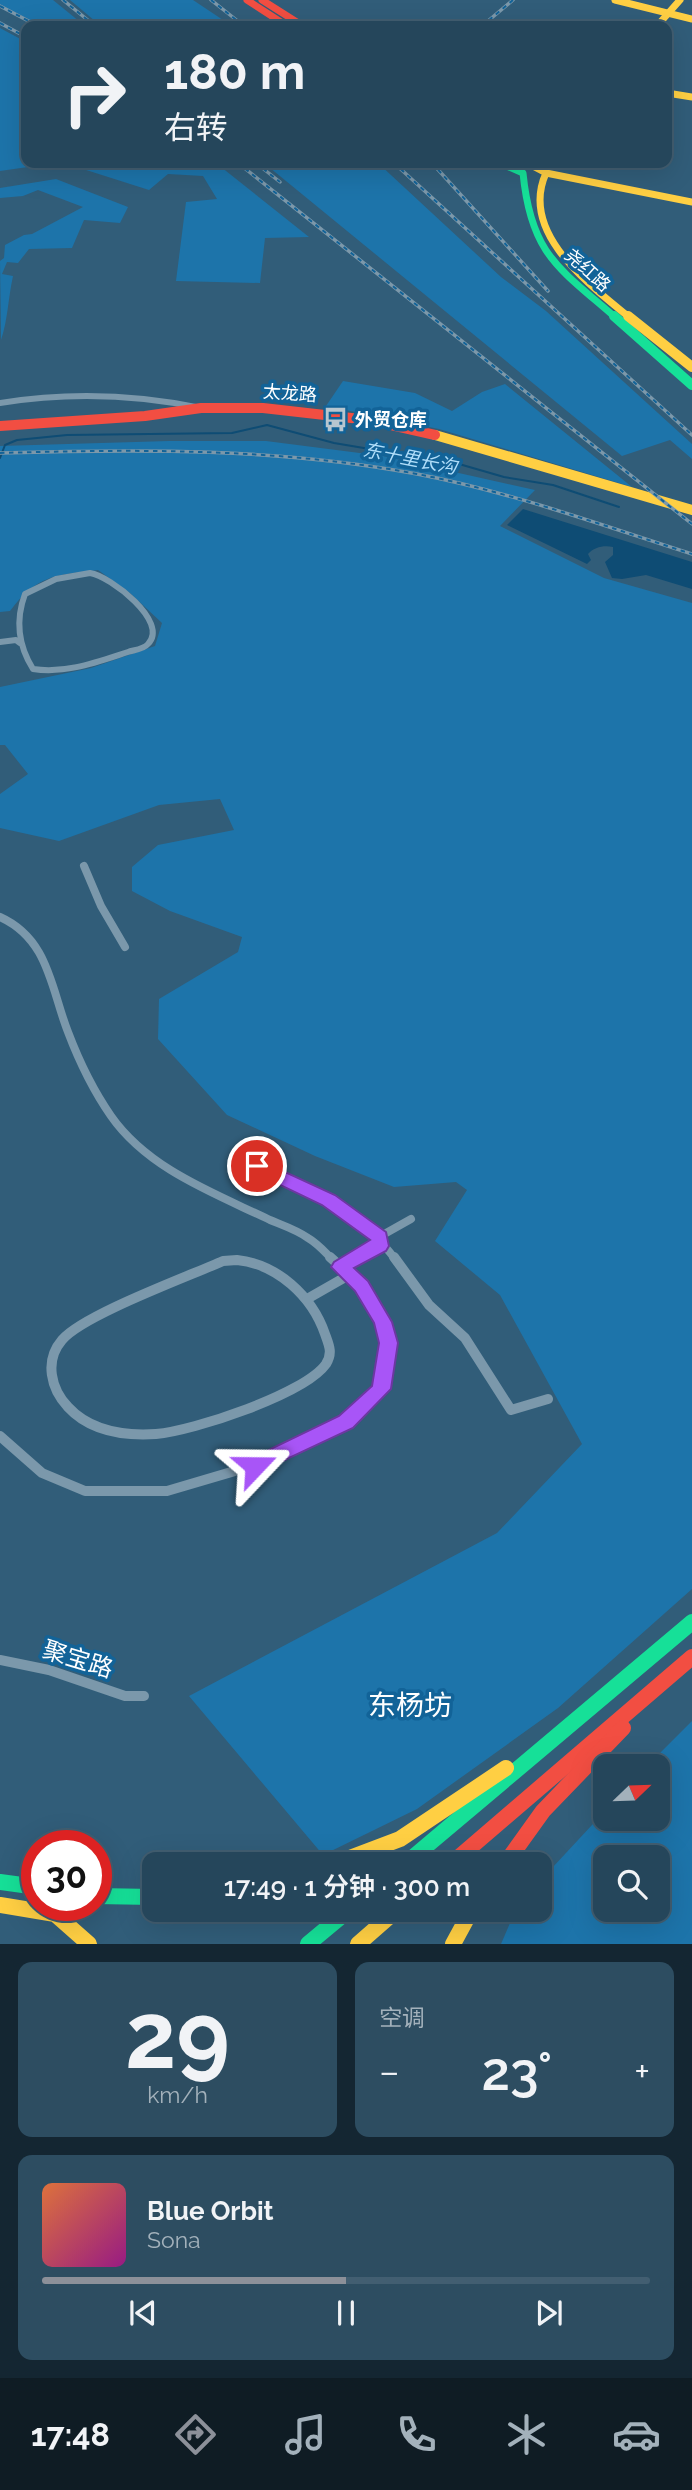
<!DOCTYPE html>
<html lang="zh">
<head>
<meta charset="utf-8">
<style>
	:root { --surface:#25465b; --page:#2d4d61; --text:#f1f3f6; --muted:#a3b1bb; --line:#425e71; --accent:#8c9099 }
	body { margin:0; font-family:Raleway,"Noto Sans SC",sans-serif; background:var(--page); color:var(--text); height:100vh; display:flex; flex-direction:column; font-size:26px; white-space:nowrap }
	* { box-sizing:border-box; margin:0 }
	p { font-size:23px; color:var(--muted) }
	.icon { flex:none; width:38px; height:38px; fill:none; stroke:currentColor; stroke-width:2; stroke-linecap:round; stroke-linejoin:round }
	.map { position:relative; height:1944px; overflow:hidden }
	.side { display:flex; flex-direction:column; gap:18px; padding:18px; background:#142632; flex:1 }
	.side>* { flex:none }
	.banner { position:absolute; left:21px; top:21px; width:651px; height:147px; border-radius:14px; box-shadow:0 7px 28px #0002,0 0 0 2px var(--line); background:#25465b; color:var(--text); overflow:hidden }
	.needle { width:46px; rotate:67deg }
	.controls { position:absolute; left:593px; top:1754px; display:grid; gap:14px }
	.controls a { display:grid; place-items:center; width:77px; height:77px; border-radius:14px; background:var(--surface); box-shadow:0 7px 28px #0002,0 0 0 2px var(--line); font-size:35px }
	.speed { position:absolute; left:21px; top:1830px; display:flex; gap:14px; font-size:35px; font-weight:700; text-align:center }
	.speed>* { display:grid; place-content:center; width:91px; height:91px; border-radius:50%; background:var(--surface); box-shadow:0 7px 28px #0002,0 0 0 2px var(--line); line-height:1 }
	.speed .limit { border:10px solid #d22; background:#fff; color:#111 }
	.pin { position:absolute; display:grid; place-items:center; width:60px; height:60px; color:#fff; margin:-30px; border:4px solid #fff; border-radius:50%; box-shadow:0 2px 7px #0007 }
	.me { position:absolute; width:77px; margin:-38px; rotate:67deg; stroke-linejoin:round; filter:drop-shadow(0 0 5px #0008) }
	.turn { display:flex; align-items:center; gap:24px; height:147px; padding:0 28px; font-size:32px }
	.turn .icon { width:91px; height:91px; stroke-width:2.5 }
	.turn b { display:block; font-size:49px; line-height:60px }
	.big { font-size:52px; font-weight:600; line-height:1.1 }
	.side .widget { flex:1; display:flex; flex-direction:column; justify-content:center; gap:10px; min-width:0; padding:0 24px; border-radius:14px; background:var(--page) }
	.side .dial { align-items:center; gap:0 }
	.dial b { font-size:91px; line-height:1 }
	.song { display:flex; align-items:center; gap:21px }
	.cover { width:84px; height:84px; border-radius:10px; background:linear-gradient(135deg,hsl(20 70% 55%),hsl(310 70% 35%)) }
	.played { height:7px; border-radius:4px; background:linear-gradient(90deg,var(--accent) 50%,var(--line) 50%) }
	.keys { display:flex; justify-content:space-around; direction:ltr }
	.heat { display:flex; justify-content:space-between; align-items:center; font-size:38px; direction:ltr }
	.side .tiles { flex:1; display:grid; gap:18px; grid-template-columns:1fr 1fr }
	.widget:last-child { grid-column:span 2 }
	.trip { position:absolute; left:142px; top:1852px; width:410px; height:70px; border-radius:14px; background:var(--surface); box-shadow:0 7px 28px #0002,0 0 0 2px var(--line); font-weight:600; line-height:70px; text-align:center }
	.menu { display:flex; height:112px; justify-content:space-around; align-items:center; background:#0f1c24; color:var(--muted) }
	.menu .icon { width:49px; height:49px }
	.menu .selected { color:var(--accent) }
	.menu b { font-size:32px; color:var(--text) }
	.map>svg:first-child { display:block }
</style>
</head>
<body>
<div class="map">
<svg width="692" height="1944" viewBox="0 0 692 1944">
	<rect width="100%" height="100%" fill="#315d79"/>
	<g fill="#1d74aa" fill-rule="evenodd">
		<path d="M0,0H53L85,26H42L0,5Z"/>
		<path d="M70,0H193L232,26H101Z"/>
		<path d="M0,28L26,42V163H216L309,237L265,238L260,283L176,281L186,202L217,199L203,176L168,174L149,190L83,169L42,165L0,171Z"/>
		<path d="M264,163H378L501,277L546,311L692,444V459L670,440L622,456Z"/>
		<path d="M56,179L128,207L120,223L84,220L72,248L29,249L18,263L7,262L2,274L13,276C8,299 8,319 1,340L0,261L4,258L5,245L24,235L32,234L83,207L38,190L23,196L0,198V188Z"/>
		<path d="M343,381L415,393L452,411L482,392L505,384L632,487L439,429L326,406Z"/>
		<path d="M169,441H266L383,456L535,490L500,526L604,578L692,603V1589L558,1708L417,1809L323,1855L189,1696L497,1533L582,1444L500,1295L435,1241L467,1190L456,1182L394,1187L315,1156L227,1115L158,1039L159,999L238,952L242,937L170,911L132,891V867L158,845L234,830L220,799L159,805L59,841L0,828V794L28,774L5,745H0V687L91,668L155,646L162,623L130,593L98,570C55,575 37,575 10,611L0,612V446Z"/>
		<path d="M692,1721V1944H501L516,1909H539V1882L605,1811L606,1818H658V1766H647ZM606,1857H658V1909H606Z"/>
	</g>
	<path fill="#0e4c74" d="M523,509L692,562V589L646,575L622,579L612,578L605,562L613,555V547C604,545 594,547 588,554L591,560L587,564L507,525Z"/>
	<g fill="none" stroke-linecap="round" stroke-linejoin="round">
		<path stroke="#0e4c74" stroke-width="2" d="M0,458L5,445L17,440L67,435L232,433L267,425L334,443L459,464L504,477L553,485L619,507"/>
		<g stroke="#7b98ab" stroke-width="6">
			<path d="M0,403C68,392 134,394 201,408"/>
			<path d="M90,573C110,576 170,622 148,644C144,649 134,650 128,652C97,662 66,674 33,669C18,645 15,621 25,594L56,579Z"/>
			<path d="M0,642L16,640L20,643"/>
		</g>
		<g stroke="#7b98ab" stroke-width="8">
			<path d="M84,866L101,906L125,947"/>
			<path d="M0,917C49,939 51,989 68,1032C79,1061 93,1090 111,1116C148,1169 214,1193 270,1220C282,1225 297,1230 308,1238C317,1243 325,1252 332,1259"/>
			<path d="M257,1166C309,1191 360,1211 395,1259"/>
			<path d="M355,1259L380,1246L379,1237L411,1219"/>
		</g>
		<g stroke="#7b98ab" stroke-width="10">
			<path d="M394,1257L429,1305L465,1338L511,1410L548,1399"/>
			<path d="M237,1260C277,1264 312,1296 325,1334C329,1345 333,1353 326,1364C305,1394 193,1431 156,1434C125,1436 90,1431 68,1407C51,1389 44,1361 62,1340C83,1315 187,1277 223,1261Z"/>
			<path d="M340,1267L359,1257"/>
			<path d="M307,1299L349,1275"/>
			<path d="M0,1436L42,1473L85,1491H167L272,1460L346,1422L381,1389L388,1343L383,1322L362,1286L330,1257"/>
			<path d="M0,1660L49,1670L125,1696H144"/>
		</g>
		<path stroke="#16e098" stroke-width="7" d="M500,163L523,173C531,255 559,268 616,318"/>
		<path stroke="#16e098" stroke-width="10" d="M614,316L692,385"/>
		<g stroke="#16e098" stroke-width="16">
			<path d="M405,1864L692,1622"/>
			<path d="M0,1882L37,1887"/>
			<path d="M96,1896L154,1897"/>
			<path d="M308,1944L350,1909"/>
		</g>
		<g stroke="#ffcf43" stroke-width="7">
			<path d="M615,0L692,19"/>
			<path d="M657,26L680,0"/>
			<path d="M667,93L692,97"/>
			<path d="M527,163L546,173C519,233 589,284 630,318"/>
			<path d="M546,173L692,202"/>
		</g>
		<g stroke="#ffcf43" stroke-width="10">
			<path d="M628,316L692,367"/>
			<path d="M435,435L692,510"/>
		</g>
		<g stroke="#ffcf43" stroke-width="16">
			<path d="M334,1864L400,1839L506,1768"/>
			<path d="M0,1905L55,1914L89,1944"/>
			<path d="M358,1944L398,1909"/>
			<path d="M453,1944L472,1909"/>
		</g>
		<g stroke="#f24e42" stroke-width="7">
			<path d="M247,0L287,26"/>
			<path d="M262,0L303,26"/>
		</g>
		<path stroke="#f24e42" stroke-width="10" d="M0,426L145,416L201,408H263L369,420L435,435"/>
		<g stroke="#f24e42" stroke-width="16">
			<path d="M451,1864L692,1657"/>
			<path d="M505,1864L543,1811L623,1728"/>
		</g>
		<defs>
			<g id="rail">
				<path d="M63,0L95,26"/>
				<path d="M211,0L244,26"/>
				<path d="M0,6L38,26"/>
				<path d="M0,23L26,37"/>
				<path d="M482,26L513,0"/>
				<path d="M238,163L692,524"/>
				<path d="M256,163L280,182"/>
				<path d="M394,163L692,435"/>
				<path d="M432,163L548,291"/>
				<path d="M0,453C139,449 280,448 417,474C511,492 601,525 692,554"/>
			</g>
		</defs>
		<use href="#rail" stroke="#7c98aa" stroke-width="3.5"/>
		<use href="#rail" stroke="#126398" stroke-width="2" stroke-dasharray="4.5" stroke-linecap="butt"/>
	</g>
	<path fill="#a855f7" stroke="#6d37a1" stroke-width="2" d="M257,1159L335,1195L386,1232L389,1246L386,1251L354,1268L368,1281L392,1322L398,1343L391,1389L353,1428L255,1474L248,1472L245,1466L248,1460L339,1416L372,1386L379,1343L374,1323L355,1291L331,1267L334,1262L370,1240L322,1205L251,1171L248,1166L251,1161Z"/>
	<defs>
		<symbol id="bus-bare" viewBox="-9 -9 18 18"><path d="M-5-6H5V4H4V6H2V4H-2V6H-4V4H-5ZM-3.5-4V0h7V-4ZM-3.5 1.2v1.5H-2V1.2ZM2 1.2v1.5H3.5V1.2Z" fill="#b7c6d0" stroke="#126398" stroke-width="2.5" paint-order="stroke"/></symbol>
	</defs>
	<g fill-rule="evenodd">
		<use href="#bus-bare" x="318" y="402" width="35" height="35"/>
	</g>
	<g text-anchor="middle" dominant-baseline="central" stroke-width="7" stroke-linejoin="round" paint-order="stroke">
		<g font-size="18" fill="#fff" stroke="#126398">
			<text transform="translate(588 270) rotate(42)">尧红路</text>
			<text transform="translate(290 393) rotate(4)">太龙路</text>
		</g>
		<g font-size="18" font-weight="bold" fill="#fff" stroke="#126398" text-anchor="start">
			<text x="355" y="419">外贸仓库</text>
		</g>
		<g font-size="19" font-style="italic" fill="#b0defa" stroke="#126398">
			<text transform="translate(410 458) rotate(11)">东十里长沟</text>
		</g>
		<g font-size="24" fill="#fff" stroke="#126398">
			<text transform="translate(78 1659) rotate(17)">聚宝路</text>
		</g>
		<g font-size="28" fill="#fff" stroke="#126398">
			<text x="410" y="1705">东杨坊</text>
		</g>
	</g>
</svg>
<div class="controls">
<a><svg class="needle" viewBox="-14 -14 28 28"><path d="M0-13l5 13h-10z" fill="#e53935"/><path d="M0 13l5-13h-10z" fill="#a3b1bb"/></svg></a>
<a><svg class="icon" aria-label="search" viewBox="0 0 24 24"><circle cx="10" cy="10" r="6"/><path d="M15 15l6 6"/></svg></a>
</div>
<div class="speed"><div class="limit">30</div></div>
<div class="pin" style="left:257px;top:1166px;background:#d93025"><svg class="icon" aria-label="arrive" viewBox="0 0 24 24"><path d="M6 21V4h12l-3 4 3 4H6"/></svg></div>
<svg class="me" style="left:255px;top:1466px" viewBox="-20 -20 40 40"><path d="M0-17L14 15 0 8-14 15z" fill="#a855f7" stroke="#fff" stroke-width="4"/></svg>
<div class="trip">17:49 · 1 分钟 · 300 m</div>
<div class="banner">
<div class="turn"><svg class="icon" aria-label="right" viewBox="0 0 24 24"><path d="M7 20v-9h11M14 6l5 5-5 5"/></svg><div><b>180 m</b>右转</div></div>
</div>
</div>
<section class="side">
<div class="tiles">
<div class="widget dial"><b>29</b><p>km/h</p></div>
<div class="widget"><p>空调</p>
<div class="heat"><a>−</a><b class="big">23°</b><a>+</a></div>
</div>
<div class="widget">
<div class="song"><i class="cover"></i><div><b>Blue Orbit</b><p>Sona</p></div></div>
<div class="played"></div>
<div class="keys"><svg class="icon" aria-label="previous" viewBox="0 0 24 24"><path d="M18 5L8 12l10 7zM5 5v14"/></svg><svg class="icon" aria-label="pause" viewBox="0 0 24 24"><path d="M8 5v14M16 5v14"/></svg><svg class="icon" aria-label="next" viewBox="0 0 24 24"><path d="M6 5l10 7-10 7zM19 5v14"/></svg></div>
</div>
</div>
</section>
<nav class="menu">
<b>17:48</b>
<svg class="icon selected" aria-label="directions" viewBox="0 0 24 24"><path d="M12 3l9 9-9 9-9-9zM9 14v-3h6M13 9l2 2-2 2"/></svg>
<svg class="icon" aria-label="music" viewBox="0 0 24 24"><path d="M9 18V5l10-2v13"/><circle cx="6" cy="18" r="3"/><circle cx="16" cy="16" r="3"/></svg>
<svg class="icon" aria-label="phone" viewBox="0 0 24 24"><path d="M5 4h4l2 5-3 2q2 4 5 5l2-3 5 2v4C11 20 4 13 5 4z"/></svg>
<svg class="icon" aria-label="climate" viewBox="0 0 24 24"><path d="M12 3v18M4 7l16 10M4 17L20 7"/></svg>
<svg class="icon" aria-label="car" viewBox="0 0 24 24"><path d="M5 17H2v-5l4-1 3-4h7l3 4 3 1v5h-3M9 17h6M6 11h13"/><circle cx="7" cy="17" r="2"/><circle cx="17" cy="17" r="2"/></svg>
</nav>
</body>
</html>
